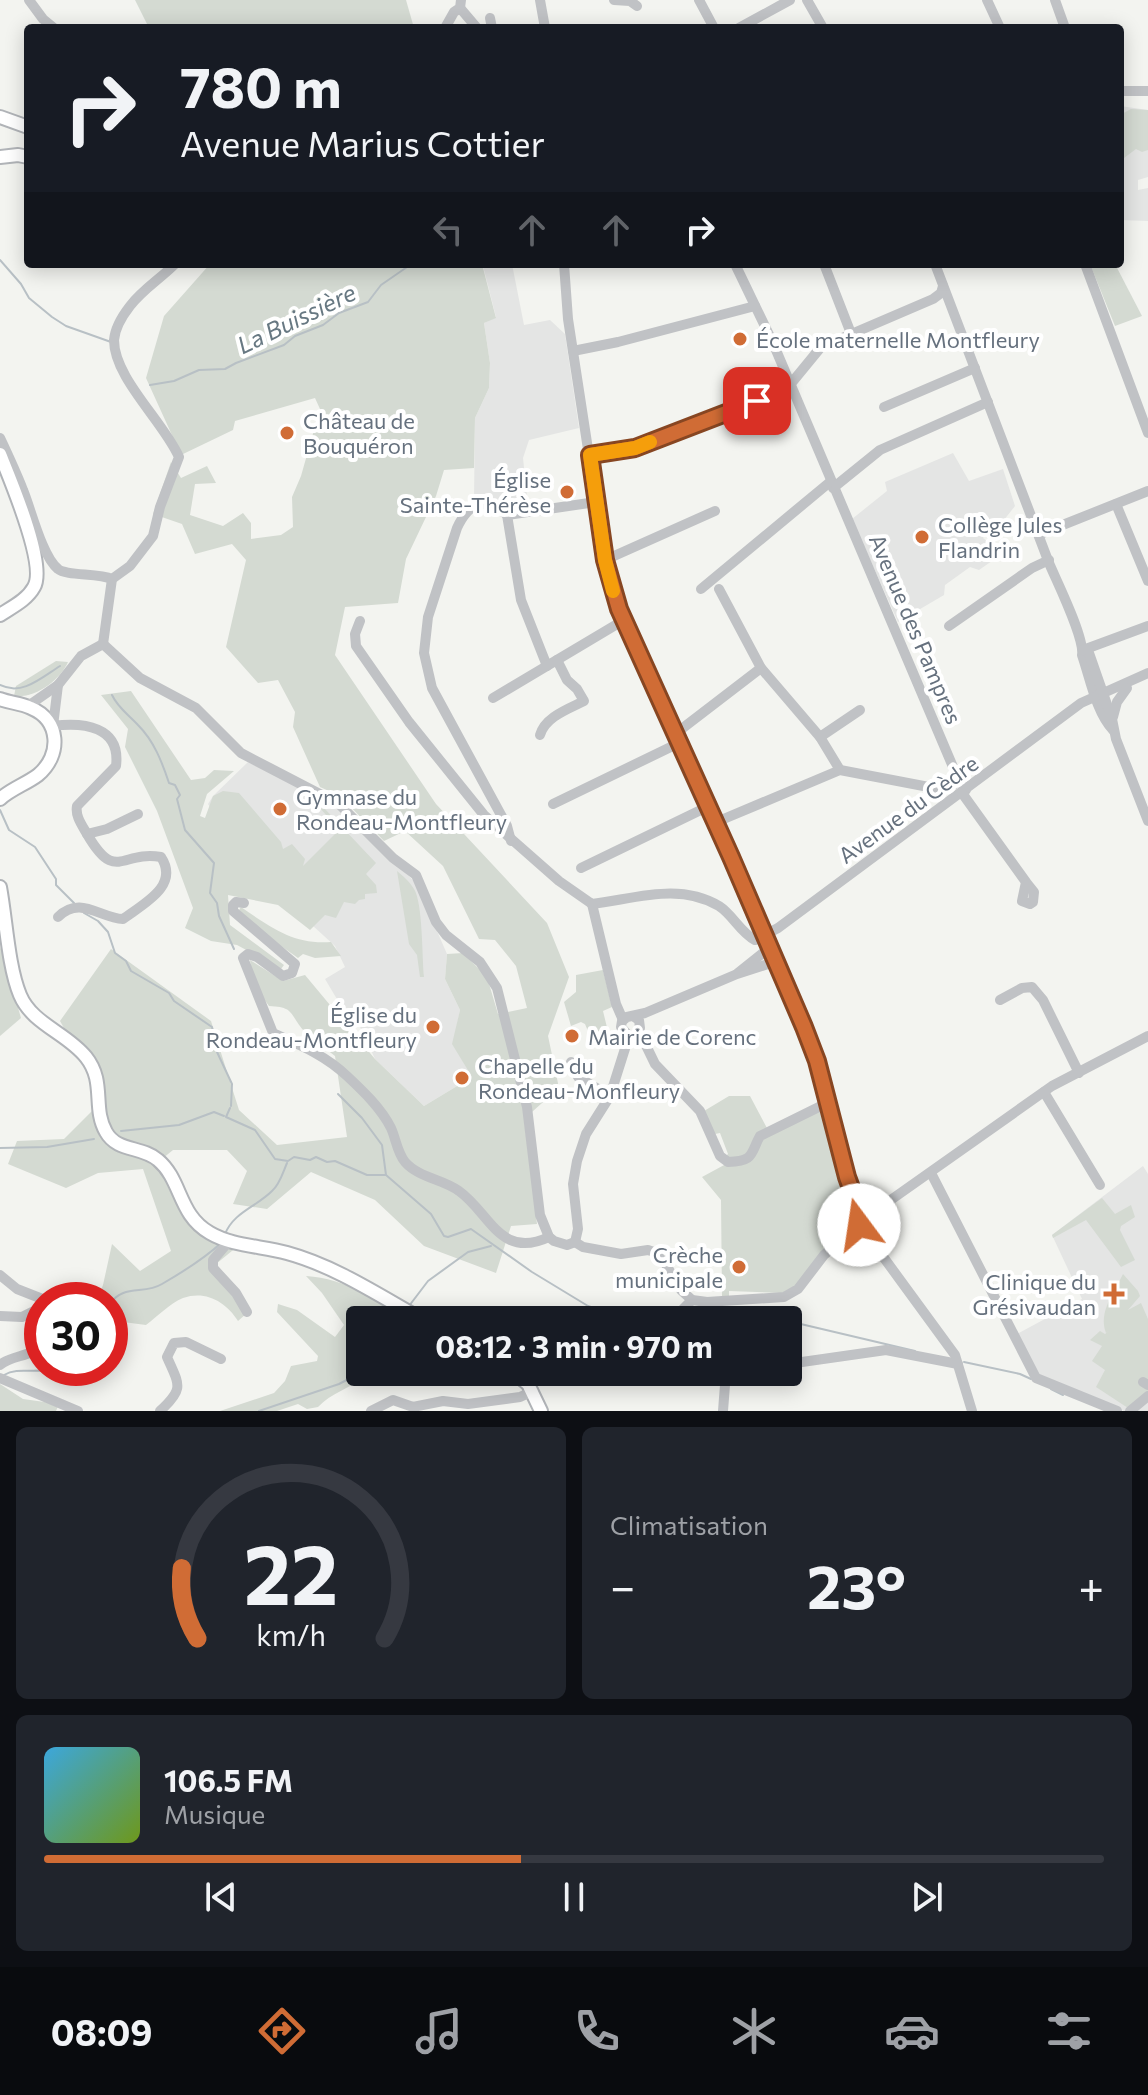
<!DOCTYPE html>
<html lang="fr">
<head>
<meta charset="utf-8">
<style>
	:root { --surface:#171b24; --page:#20242c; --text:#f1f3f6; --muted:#9ea1a6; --line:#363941; --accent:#d06c35 }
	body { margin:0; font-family:Commissioner,sans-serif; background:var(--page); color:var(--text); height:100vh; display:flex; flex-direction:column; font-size:30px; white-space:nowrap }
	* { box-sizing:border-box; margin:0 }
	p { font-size:26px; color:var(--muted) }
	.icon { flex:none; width:44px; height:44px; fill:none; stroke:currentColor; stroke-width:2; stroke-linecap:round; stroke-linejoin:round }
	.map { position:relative; height:1411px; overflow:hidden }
	.panel { display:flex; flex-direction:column; gap:16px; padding:16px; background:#0d0f14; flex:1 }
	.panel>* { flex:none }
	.top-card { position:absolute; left:24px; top:24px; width:1100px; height:244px; border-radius:8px; box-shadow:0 4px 20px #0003; background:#171b24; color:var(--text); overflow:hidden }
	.speed { position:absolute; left:24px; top:1282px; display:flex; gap:16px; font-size:40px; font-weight:700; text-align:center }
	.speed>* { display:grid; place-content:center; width:104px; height:104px; border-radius:50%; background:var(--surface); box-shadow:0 4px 20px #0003; line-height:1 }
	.speed .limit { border:12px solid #d22; background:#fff; color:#111 }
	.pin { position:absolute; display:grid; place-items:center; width:68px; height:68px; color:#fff; margin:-34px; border-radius:16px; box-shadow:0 4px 12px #0006 }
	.me { position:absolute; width:88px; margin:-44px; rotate:346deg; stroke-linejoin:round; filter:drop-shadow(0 0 6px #0008) }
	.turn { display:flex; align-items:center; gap:28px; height:168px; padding:0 24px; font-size:36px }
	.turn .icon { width:104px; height:104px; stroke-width:2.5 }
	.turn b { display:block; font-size:56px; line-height:68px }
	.lanes { display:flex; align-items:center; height:76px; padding:0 24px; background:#0003; justify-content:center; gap:40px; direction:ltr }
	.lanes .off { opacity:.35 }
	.big { font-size:60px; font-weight:700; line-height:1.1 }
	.panel .tile { flex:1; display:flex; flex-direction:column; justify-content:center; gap:12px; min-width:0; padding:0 28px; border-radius:12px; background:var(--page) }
	.panel .dial { align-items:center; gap:0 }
	.dial svg { height:208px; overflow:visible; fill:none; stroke:var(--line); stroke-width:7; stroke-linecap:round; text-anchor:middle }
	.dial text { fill:var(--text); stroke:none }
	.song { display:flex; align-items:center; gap:24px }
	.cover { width:96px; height:96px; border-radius:12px; background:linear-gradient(135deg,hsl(200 70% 55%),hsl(80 70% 35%)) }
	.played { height:8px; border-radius:4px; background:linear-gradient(90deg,var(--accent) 45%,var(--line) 45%) }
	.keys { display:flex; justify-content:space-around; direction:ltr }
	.heat { display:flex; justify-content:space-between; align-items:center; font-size:44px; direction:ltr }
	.panel .tiles { flex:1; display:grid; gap:16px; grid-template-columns:1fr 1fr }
	.tile:last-child { grid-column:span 2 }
	.trip { position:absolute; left:346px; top:1306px; width:456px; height:80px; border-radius:8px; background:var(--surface); box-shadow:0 4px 20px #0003; font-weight:700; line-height:80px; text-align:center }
	.tabs { display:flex; height:128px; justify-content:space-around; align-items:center; background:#090b0e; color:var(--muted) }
	.tabs .icon { width:56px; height:56px }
	.tabs .current { color:var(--accent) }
	.tabs b { font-size:36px; color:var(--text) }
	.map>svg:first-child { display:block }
</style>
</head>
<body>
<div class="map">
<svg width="1148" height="1411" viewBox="0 0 1148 1411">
	<rect width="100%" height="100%" fill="#f3f4f0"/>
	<g fill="#e4e5e4">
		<path d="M1120,106L1148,110V177L1138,180V190L1148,188V221L1120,220Z"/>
		<path d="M491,264H512L524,325L550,320L565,334L579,428L529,440L523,458L528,506L514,505L492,498L474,500L475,418L489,388L490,363L484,323L496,317L483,266Z"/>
		<path d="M953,453L969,481L1003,469L1015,506L996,530L990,526L983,538L1002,554L979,570L970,567L945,585L944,595L898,622L852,519L887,491L885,482Z"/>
		<path d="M248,762L340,808L416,883L447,954L445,979L460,1010L453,1044L472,1077L424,1106L375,1059L356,1018L350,1021L325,979L345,967L335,946L247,866L208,804L213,796Z"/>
		<path d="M1143,1166L1148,1174V1411H1124L1035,1373L1017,1334L1082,1299L1052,1235Z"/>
	</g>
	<g fill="#d4dad2">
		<path d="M135,0H406L414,28H149Z"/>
		<path d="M1131,109L1148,110V150L1142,152L1136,149L1124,158L1120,146V115Z"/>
		<path d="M210,264H482L496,318L484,323L490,363L489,388L475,418L474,468L444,470L436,496L406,559L398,603L345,607L335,655L436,804L547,923L569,977L548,1036L559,1088L524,1119L537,1224L511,1226L496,1273L424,1246L375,1200L311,1172L267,1209L233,1204L247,1171L227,1150H173L157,1163C180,1212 184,1229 238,1246L216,1264L246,1314L238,1321C226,1302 206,1290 183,1298C170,1303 157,1317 146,1325L123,1322L110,1341V1300H97L103,1285L112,1244L140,1271L171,1251L143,1169L98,1173L66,1188L8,1164L17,1141L64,1139L104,1099L60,1021L111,949L211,1021L239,1110L277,1145L347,1137L335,1056C325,1048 312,1040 304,1031C289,1014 295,1007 269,1006L253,984L250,960L283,981L305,975L375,1059L424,1106L472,1077L452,1044L460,1010L445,979L447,954L463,953L487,977L498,1014L527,1008L516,966L495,940L479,939L443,866L405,831L384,841L340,796L320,787L293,727L295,712L278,680L258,683L226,647L246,560L232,544L195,554L182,524L153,514L171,462L181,478L207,466L216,483L195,484L190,515L223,526L243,513L251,523V539L281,535L293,527L292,497L301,476L320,409L315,398L235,421L233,430L181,455L146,378L164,316Z"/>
		<path d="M1090,264H1115L1142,316L1115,326Z"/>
		<path d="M56,661L68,662C60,680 35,699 14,696L16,686Z"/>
		<path d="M131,691L191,780L205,778L214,770L234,771L207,794L200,816L205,818L213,796L223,791L239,793L281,842L283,849L292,844L305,859L303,866L339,830L320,808L325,809L376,863L366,874L376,885L377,893L365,894V899L359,900L355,904L344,902L336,918L325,915L310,930L278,905L228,895L230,925L284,965L281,969L237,945L211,941L185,928L193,908L157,811L125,747L128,729L101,695Z"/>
		<path d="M397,871C403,876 410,882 414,889C423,903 422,958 424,977H420L417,955L409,944Z"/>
		<path d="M241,907C270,927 294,945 331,942L341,956L315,958L303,954L298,958L267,936L239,910Z"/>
		<path d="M0,946L21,1018L0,1036Z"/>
		<path d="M603,970L612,1007L603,1011L611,1044L595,1048L585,1024L581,1022L571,1026L564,1002L576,992V975Z"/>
		<path d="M729,1096H750L768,1130L753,1148L736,1161L725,1157L728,1154L720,1133L715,1134L704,1111Z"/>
		<path d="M821,1107L856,1223L837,1230L832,1242L800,1283L782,1293L729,1291V1297H722L721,1200L702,1177L726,1164L750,1159L758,1141Z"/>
		<path d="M1102,1198L1115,1214L1131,1205L1135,1217L1121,1226L1120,1230L1135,1260L1121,1267L1086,1220L1053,1238L1052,1235Z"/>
		<path d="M1123,1274L1138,1291L1140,1296L1128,1310L1141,1303L1148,1319V1394L1128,1408L1096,1387L1105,1370L1092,1361L1102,1346L1090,1340L1100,1331L1105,1334L1109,1331L1106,1333C1098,1312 1114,1293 1123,1274Z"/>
		<path d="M306,1276C346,1278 379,1302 413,1320H360V1372H382L380,1380L372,1384L364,1377C349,1389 331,1393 318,1407L307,1409L298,1404L277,1411H220L274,1393L285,1381L291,1366L317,1361L318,1356L277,1312L278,1304L297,1310L335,1337L344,1325L322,1293Z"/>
		<path d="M0,1384L23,1399L59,1404L56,1411H0Z"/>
	</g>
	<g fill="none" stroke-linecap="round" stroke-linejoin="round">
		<g stroke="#b8c0c5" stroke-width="2">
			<path d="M0,260L21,284L29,298L52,317L66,326L111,342"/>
			<path d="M150,385L174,381L199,370L225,369L236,363L284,345L295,336L323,325L339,313L368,302L381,285L410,265L435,267L445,264"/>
			<path d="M0,685C22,696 41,678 60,666"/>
			<path d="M112,695C118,708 128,714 138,725C154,741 162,762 169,783L175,785L180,795L177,799L185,830L214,863L210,893L217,903L219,916L234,949"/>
			<path d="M0,810L9,830L35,847L56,879V885L74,903"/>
			<path d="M84,913L98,921L108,932L115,953L126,961L131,971L169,993L174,1001L212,1027L217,1052L232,1084L231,1106"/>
			<path d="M338,1094L362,1118L382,1145L386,1175"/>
			<path d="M230,1108L226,1117L255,1130L275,1159L288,1161L294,1157L310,1160L316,1157L327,1162L335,1161L367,1175H386L431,1214L444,1236L448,1237L471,1229L532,1272L588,1306L629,1320"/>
			<path d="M121,1131L179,1125L214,1112L224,1116"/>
			<path d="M0,1148L47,1147L94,1139"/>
			<path d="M225,1234C234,1212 256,1207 272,1191C280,1184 283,1172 287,1163"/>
			<path d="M110,1304C123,1284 144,1295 162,1284C181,1273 205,1258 221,1243"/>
			<path d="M409,1306L428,1281L468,1252L491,1246"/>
			<path d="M662,1320L667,1318H681"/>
			<path d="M736,1320L756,1313L786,1320"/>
			<path d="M788,1321L915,1351"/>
			<path d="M964,1362L1020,1374L1031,1379"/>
			<path d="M4,1375C19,1366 37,1375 53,1368"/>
			<path d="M1051,1389L1063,1395"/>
			<path d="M259,1411L339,1384L362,1372"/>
		</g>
		<defs>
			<g id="major">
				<path d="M0,117L28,127"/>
				<path d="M0,157L18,155L28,157"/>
				<path d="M0,454C10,479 47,565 34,587C27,600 12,607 0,615"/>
				<path d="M0,699C10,703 21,703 31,708C60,720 62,755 38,775C26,784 11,789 0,799"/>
				<path d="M0,887C6,919 8,966 20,995C32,1024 67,1033 86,1057C106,1082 92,1108 106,1132C117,1152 142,1146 158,1160C182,1180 178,1215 210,1233C232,1246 262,1246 287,1253C335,1266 380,1296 423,1320"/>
				<path d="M513,1372L528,1384L541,1411"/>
			</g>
		</defs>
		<use href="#major" stroke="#b1b4b8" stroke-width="16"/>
		<g stroke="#c0c2c5" stroke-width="10">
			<path d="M29,0L43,19L54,28"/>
			<path d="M540,0L545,28"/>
			<path d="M614,0L630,1L637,6"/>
			<path d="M699,0L714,28"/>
			<path d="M807,0L823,28"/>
			<path d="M987,0L1000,28"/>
			<path d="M1055,0L1065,28"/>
			<path d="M460,8L477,28"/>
			<path d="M490,18L492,28"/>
			<path d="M445,28L454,12L460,8L461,0"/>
			<path d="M739,28L790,0"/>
			<path d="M1120,91H1148"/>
			<path d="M564,264L568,319L605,560L619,609L731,857L804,1027L817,1061L847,1177L863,1221L876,1247L955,1355L972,1411"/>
			<path d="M735,264L773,343L821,347"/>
			<path d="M824,264L852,336"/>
			<path d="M935,264C973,364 1011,464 1049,563C1057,582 1085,638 1082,655C1090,678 1096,712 1113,730"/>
			<path d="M1085,264L1148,433"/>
			<path d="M773,343L959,781L966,790"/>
			<path d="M573,351L618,342L755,306"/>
			<path d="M884,407L975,368"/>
			<path d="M0,438C8,455 16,472 23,490C31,509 42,556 58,569C66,576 98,573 112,579"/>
			<path d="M590,455L635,448L778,394L789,386L821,347L933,299L941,293L943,286"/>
			<path d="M833,488L880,450L988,402"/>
			<path d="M1116,504L1148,581"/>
			<path d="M507,515L521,600L547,666"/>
			<path d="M1040,534L1148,491"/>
			<path d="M605,560L715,511"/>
			<path d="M701,589L830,482"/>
			<path d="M719,589L761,668L820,737L840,770"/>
			<path d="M360,621L355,634L356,646L409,722L484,815L559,881L592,904C634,899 679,882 719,906C733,915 740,932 755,940L778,928L1081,703L1148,673"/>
			<path d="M949,626L1032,568L1049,560"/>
			<path d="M103,644L140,678L196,708L241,753L339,804L393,858L416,875L436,922L446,935L480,962L497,988L527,1107L540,1215L549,1237L554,1241L567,1245L575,1242"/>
			<path d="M103,644L112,579L130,566L153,536L160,507L179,457C163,421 114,378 114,340C115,328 123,315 130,306C142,290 160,279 175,264"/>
			<path d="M1083,650L1089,653L1112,719L1116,739L1148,821"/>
			<path d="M1083,650L1148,626"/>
			<path d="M58,685L53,726C83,722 121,726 116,766L77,806C75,816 82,825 87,834C116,884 121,850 161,857C180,886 143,904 123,919C100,918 80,895 58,917"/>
			<path d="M493,698L624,620"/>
			<path d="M28,706L58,685L81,656L103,644"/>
			<path d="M1113,717L1117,702L1127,688"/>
			<path d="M675,734L761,668"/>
			<path d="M540,735C545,717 568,709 584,701L577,689L567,680L557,660"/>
			<path d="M820,737L860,710"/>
			<path d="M962,793L1026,882L1022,901L1030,904L1033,902L1034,892L1026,882"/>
			<path d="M553,804L679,743"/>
			<path d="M714,823L840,770L934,788H948L959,781"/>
			<path d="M87,834L107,829L138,814"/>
			<path d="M511,841L507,826L432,688L424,653L428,617L457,528C469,502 485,497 507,515L596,502"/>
			<path d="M581,868L707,807"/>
			<path d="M244,903L236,902L233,905V911L295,964L292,973L283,976L257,957L248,954L243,958L273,1033C300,1045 325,1055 347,1076C363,1091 381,1108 391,1128C396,1139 397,1152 405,1162C419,1178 443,1179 459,1191C490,1213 500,1260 549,1237"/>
			<path d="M592,904L616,1004L623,1020"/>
			<path d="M738,973L768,949"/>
			<path d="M1000,1000L1022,988L1032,987L1043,1000L1079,1073"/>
			<path d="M633,1016L639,1020L640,1028L636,1034L629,1036L621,1027L622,1021L627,1017L645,1013L737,974L774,962"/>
			<path d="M639,1031L655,1064L700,1111L720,1156L728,1162C755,1161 750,1154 760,1136L827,1103"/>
			<path d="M571,1062L578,1077L610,1096"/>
			<path d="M1044,1092L1100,1185"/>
			<path d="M931,1173L1036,1378L1117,1411"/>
			<path d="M230,1240L213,1260V1268L236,1293L247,1312"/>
			<path d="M575,1242L583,1247L621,1254L648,1250L654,1252L665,1263L681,1290L692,1300L707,1302L784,1297L798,1289L824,1255L868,1216L1052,1086L1148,1036"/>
			<path d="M575,1242L578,1229L573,1184L577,1161L586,1134L610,1096L629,1036"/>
			<path d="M0,1275L17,1289L45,1300"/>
			<path d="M0,1316L22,1317L42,1307"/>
			<path d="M533,1318L537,1320"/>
			<path d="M688,1320L683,1309L692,1300"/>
			<path d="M788,1364L886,1350L958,1364"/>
			<path d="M0,1365C13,1354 31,1358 42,1344"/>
			<path d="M0,1378L78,1411"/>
			<path d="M1143,1382L1148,1385"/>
			<path d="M160,1411C185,1388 179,1385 167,1357L174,1343L186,1342L221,1359"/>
			<path d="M371,1411L393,1400L413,1407L443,1401L468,1404L520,1397L533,1391"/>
			<path d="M723,1411L726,1372"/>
			<path d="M1130,1411L1148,1396"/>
		</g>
		<use href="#major" stroke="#fff" stroke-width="12"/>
	</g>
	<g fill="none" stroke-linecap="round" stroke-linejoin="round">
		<defs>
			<path id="route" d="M757,401L635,448L590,455L605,560L619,609L731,857L804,1027L817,1061L847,1177L863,1221L859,1225"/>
		</defs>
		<use href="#route" stroke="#874622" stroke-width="20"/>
		<use href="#route" stroke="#d06c35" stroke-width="14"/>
		<path stroke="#f59e0b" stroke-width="14" d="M613,591L605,560L590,455L635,448L650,442"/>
	</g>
	<g fill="#d06c35" stroke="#fff" stroke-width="3">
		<circle cx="740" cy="339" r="8"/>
		<circle cx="287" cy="433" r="8"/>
		<circle cx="567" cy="492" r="8"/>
		<circle cx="922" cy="537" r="8"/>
		<circle cx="280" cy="809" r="8"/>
		<circle cx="433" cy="1027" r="8"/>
		<circle cx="572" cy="1036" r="8"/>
		<circle cx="462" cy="1078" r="8"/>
		<circle cx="739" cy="1267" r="8"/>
		<path d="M1110 1282h8v8h8v8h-8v8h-8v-8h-8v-8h8z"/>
	</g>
	<g text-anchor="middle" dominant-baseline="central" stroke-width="8" stroke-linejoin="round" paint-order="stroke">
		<g font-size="22" fill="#66717e" stroke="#fff" text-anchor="start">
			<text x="756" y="339">École maternelle Montfleury</text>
			<text x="303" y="420">Château de<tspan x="303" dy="25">Bouquéron</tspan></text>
			<text x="551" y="479" text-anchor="end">Église<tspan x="551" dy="25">Sainte-Thérèse</tspan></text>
			<text x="938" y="524">Collège Jules<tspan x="938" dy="25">Flandrin</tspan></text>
			<text x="296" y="796">Gymnase du<tspan x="296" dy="25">Rondeau-Montfleury</tspan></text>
			<text x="417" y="1014" text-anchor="end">Église du<tspan x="417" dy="25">Rondeau-Montfleury</tspan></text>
			<text x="588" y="1036">Mairie de Corenc</text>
			<text x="478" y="1065">Chapelle du<tspan x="478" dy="25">Rondeau-Monfleury</tspan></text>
			<text x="723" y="1254" text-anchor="end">Crèche<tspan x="723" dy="25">municipale</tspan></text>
			<text x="1096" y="1281" text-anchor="end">Clinique du<tspan x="1096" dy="25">Grésivaudan</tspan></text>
		</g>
		<g font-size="22" fill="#66717e" stroke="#fff">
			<text transform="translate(916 629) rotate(67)">Avenue des Pampres</text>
			<text transform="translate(908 809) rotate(-36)">Avenue du Cèdre</text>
		</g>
		<g font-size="24" font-style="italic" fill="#677882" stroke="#fff">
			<text transform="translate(296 318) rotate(-26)">La Buissière</text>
		</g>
	</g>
</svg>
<div class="speed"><div class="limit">30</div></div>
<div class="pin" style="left:757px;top:401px;background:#d93025"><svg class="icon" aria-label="arrive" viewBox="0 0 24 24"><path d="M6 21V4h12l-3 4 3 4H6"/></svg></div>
<svg class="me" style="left:859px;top:1225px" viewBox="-20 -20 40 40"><circle r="19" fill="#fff"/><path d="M0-13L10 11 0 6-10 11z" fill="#d06c35"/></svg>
<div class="trip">08:12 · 3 min · 970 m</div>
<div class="top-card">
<div class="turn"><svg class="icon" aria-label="right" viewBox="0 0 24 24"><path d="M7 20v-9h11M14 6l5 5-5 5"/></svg><div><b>780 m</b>Avenue Marius Cottier</div></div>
<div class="lanes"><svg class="icon off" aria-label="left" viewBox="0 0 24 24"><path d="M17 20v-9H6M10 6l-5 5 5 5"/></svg><svg class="icon off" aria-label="ahead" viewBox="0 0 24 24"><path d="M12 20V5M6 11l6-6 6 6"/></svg><svg class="icon off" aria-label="ahead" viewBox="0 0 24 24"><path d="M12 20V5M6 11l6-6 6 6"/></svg><svg class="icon" aria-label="right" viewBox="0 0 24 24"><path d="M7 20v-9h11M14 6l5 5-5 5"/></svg></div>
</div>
</div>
<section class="panel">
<div class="tiles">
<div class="tile dial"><svg viewBox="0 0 100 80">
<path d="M14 69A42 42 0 1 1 86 69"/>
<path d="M14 69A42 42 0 0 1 8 42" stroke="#d06c35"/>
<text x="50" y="56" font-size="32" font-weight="700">22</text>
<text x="50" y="72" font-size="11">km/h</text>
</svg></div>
<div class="tile"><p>Climatisation</p>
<div class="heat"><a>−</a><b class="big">23°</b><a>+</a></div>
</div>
<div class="tile">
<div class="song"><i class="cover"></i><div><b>106.5 FM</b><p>Musique</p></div></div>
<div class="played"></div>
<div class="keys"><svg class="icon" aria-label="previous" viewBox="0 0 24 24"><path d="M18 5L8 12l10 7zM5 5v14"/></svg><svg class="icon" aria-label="pause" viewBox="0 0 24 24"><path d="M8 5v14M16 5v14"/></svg><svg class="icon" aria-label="next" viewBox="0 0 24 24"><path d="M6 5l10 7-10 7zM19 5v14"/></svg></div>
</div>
</div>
</section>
<nav class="tabs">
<b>08:09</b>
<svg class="icon current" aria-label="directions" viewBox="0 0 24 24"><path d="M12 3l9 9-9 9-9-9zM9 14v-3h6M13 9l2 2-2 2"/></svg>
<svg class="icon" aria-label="music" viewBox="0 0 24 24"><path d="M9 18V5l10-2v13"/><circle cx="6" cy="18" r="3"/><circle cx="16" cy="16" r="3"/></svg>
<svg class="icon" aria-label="phone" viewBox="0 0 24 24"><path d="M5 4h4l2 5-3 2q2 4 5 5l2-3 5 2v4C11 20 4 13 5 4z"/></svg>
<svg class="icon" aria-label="climate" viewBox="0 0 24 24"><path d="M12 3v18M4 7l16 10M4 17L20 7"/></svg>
<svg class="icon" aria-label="car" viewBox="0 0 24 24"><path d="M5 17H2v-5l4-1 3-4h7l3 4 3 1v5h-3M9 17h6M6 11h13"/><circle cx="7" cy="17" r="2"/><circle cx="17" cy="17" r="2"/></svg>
<svg class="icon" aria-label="filters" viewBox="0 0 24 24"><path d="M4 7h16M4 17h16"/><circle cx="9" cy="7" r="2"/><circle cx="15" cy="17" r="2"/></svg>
</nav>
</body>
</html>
